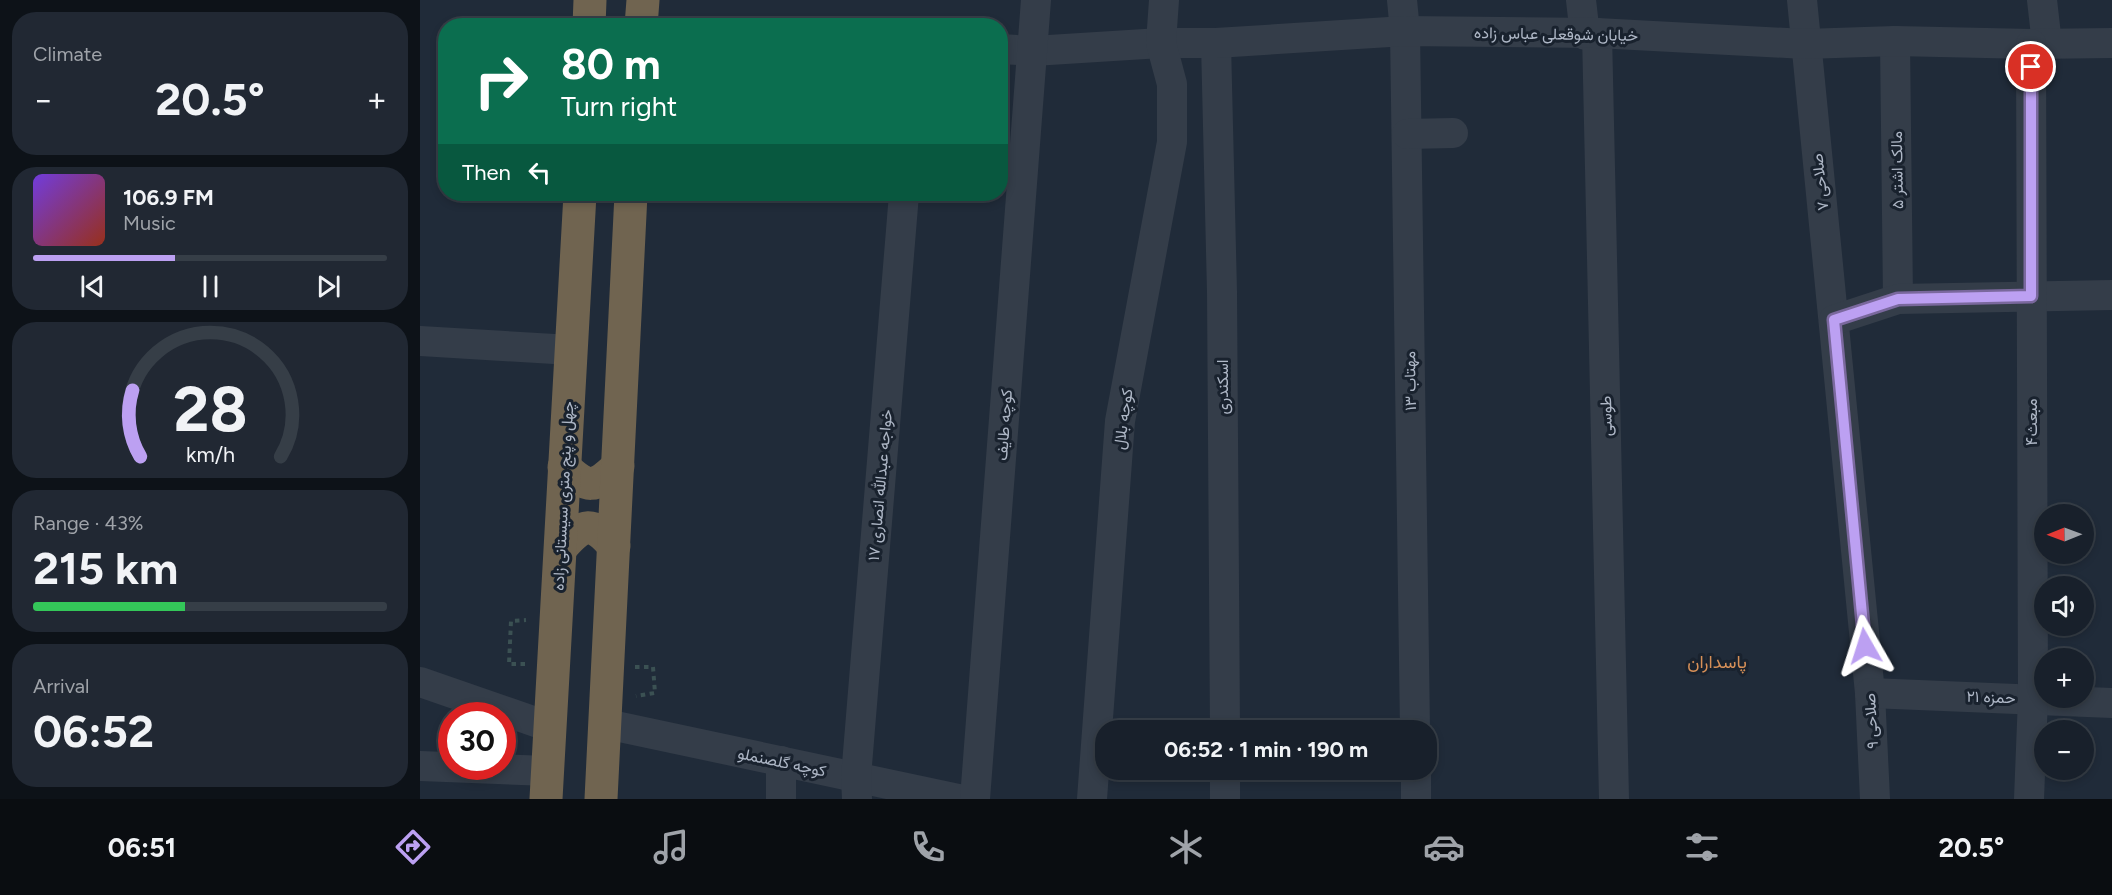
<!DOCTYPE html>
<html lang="en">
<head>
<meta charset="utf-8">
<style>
	:root { --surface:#18202b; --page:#212833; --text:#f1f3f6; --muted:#9fa3a9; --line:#363e47; --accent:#bca0f2 }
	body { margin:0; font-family:Figtree,Vazirmatn,sans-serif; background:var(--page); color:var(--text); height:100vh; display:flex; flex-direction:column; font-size:22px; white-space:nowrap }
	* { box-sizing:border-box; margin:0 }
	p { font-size:20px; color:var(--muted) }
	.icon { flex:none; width:33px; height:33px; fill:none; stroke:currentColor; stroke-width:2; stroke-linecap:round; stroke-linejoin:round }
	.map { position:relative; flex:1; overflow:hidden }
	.details { display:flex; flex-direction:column; gap:12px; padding:12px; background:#0d1218; width:420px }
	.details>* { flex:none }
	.top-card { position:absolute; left:18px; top:18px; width:570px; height:183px; border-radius:24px; box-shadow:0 3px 9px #0003,0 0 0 2px var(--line); background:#0b6e4f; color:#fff; overflow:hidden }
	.needle { width:39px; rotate:269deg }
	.buttons { position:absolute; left:1614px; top:504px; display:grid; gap:12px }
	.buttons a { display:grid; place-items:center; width:60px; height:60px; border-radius:50%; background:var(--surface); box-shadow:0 3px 9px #0003,0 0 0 2px var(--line); font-size:30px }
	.speed { position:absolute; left:18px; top:702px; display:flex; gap:12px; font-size:30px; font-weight:700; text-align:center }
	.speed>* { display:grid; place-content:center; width:78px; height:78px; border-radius:50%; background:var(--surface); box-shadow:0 3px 9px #0003,0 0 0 2px var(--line); line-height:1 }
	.speed .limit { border:9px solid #d22; background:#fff; color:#111 }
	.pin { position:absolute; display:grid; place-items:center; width:51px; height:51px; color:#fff; margin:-26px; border:3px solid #fff; border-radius:50%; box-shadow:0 2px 6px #0007 }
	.me { position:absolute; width:66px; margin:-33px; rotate:354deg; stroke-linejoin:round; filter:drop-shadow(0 0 4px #0008) }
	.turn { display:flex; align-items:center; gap:21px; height:126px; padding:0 24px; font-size:27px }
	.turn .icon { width:78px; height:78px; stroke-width:2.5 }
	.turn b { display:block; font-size:42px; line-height:51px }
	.then { display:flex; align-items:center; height:57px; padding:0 24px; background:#0003; gap:12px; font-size:22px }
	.big { font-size:45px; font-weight:700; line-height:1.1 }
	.details .card { flex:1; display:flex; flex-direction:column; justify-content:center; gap:9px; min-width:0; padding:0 21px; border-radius:24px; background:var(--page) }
	.details .dial { align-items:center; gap:0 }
	.dial svg { height:156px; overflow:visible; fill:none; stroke:var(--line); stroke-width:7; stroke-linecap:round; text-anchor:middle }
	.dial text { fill:var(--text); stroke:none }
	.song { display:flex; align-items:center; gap:18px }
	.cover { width:72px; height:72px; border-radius:9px; background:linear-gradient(135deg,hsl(260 70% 55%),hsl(10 70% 35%)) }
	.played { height:6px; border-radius:3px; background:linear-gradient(90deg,var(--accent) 40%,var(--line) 40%) }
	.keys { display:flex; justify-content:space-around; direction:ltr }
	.heat { display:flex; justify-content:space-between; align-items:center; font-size:33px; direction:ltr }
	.charge { height:9px; border-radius:4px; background:linear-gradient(90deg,#34c759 43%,var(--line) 0) }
	.trip { position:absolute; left:675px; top:720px; width:342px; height:60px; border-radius:24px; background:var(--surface); box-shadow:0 3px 9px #0003,0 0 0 2px var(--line); font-weight:700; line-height:60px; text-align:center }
	.tab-bar { display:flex; height:96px; justify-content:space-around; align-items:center; background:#0a0d11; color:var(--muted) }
	.tab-bar .icon { width:42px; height:42px }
	.tab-bar .active { color:var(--accent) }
	.tab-bar b { font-size:27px; color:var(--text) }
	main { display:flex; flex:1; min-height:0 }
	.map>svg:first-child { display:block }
</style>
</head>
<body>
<main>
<section class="details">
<div class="card"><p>Climate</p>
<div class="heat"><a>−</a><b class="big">20.5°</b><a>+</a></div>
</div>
<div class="card">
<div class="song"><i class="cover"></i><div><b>106.9 FM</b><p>Music</p></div></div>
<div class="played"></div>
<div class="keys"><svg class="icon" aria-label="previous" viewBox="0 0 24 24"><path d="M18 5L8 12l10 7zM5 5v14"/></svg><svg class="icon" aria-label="pause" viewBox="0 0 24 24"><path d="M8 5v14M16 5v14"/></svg><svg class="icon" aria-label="next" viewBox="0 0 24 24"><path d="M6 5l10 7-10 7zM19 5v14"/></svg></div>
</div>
<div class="card dial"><svg viewBox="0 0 100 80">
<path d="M14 69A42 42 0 1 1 86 69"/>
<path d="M14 69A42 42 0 0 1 10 35" stroke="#bca0f2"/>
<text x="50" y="56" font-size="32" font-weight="700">28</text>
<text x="50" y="72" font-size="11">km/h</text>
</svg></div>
<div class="card"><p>Range · 43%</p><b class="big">215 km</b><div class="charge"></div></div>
<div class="card"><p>Arrival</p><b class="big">06:52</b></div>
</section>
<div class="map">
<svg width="1692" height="799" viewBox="0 0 1692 799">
	<rect width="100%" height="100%" fill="#202b39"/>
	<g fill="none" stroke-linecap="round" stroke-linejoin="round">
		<g stroke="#3b5153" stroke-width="4" stroke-dasharray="4.5 4.5" stroke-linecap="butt">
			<path d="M105,664H89L91,621L106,620"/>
			<path d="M215,667H233L235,693L216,696"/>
		</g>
		<g stroke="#343d49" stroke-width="30">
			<path d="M982,0L985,31L995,730"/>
			<path d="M1161,0L1165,35"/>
			<path d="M1382,0L1450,693L1455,799"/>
			<path d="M1622,0L1627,44"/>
			<path d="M1177,33L1194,799"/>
			<path d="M1475,41L1478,299"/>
			<path d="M796,43L802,292L805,730"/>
			<path d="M580,49L613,51L741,43H796L985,31L1177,33L1385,44L1475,41L1611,44L1692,43"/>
			<path d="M987,134L1033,133"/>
			<path d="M1414,320L1478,299L1692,295"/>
			<path d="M0,341L151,350"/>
			<path d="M0,682L130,727"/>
			<path d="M1450,693L1692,703"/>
			<path d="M186,724L538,799"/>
			<path d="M361,761V799"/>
			<path d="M0,766L128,771"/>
			<path d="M805,770V799"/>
			<path d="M996,770V799"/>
			<path d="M437,799L436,777L484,194"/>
			<path d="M555,799L616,0"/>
			<path d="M672,799L700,421L752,142V84L741,43L744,0"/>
			<path d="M1609,799L1613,698L1611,44"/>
		</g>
		<g stroke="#706450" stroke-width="33">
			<path d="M169,26L170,0"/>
			<path d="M221,26L223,0"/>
			<path d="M144,467C168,489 174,489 198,466"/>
			<path d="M142,547C164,522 172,521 194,546"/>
			<path d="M126,799L160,194"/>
			<path d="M181,799L211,194"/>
		</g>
	</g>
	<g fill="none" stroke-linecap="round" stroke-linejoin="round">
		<defs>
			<path id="route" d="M1445,646L1414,320L1478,299L1611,296V67"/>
		</defs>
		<use href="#route" stroke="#7a689d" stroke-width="15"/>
		<use href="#route" stroke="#bca0f2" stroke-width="10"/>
	</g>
	<g text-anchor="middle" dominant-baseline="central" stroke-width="6" stroke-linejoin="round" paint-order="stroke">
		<g font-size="16" fill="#aeb7c6" stroke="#19222e">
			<text transform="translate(1136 34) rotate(1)">خیابان شوقعلی عباس زاده</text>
			<text transform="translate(1477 170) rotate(-91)">مالک اشتر ۵</text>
			<text transform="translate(1400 182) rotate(-96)">صلاحی ۷</text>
			<text transform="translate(990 381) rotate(-91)">مهتاب ۱۳</text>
			<text transform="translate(802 387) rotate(-90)">اسکندری</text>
			<text transform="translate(1186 416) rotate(-91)">طوسی</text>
			<text transform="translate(703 419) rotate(-82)">کوچه بلال</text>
			<text transform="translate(1611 422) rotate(-90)">مبعث۴</text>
			<text transform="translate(584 425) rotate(-86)">کوچه طایف</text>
			<text transform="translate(460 485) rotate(-85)">خواجه عبدالله انصاری ۱۷</text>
			<text transform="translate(143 496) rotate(-87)">چهل و پنج متری سیستانی زاده</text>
			<text transform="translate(1571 697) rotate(2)">حمزه ۲۱</text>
			<text transform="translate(1451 721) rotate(-93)">صلاحی ۹</text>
			<text transform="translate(362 762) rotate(12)">کوچه گلصنملو</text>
		</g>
		<g font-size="18" fill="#d79058" stroke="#19222e">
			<text x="1297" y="662">پاسداران</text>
		</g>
	</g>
</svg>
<div class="buttons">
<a><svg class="needle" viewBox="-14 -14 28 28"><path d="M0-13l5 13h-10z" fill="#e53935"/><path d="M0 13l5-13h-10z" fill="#9fa3a9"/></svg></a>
<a><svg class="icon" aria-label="sound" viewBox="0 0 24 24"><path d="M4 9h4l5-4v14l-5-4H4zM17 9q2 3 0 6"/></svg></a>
<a>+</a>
<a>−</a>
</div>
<div class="speed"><div class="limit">30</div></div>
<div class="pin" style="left:1611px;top:67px;background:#d93025"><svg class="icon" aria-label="arrive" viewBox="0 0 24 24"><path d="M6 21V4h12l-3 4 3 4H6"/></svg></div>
<svg class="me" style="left:1445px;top:646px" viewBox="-20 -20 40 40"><path d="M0-17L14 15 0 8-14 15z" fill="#bca0f2" stroke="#fff" stroke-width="4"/></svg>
<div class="trip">06:52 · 1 min · 190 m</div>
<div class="top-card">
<div class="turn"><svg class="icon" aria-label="right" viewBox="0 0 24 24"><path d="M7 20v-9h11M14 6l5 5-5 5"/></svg><div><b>80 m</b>Turn right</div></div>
<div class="then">Then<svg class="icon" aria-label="left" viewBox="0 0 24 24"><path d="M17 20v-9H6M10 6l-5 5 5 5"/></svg></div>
</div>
</div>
</main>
<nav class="tab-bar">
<b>06:51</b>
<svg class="icon active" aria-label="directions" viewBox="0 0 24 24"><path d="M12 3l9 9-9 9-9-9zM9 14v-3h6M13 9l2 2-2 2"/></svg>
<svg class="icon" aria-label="music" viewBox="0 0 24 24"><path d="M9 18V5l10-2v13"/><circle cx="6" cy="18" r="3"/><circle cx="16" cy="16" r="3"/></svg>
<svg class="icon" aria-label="phone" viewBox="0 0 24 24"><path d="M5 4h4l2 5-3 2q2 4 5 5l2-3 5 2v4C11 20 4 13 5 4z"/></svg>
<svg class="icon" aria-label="climate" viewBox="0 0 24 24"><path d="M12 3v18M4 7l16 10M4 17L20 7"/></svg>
<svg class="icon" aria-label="car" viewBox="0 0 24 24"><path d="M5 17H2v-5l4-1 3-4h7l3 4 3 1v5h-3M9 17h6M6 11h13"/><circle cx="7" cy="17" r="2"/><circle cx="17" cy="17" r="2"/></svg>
<svg class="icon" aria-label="filters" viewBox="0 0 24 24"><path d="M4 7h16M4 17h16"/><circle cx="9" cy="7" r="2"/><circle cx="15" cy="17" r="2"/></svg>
<b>20.5°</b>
</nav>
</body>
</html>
